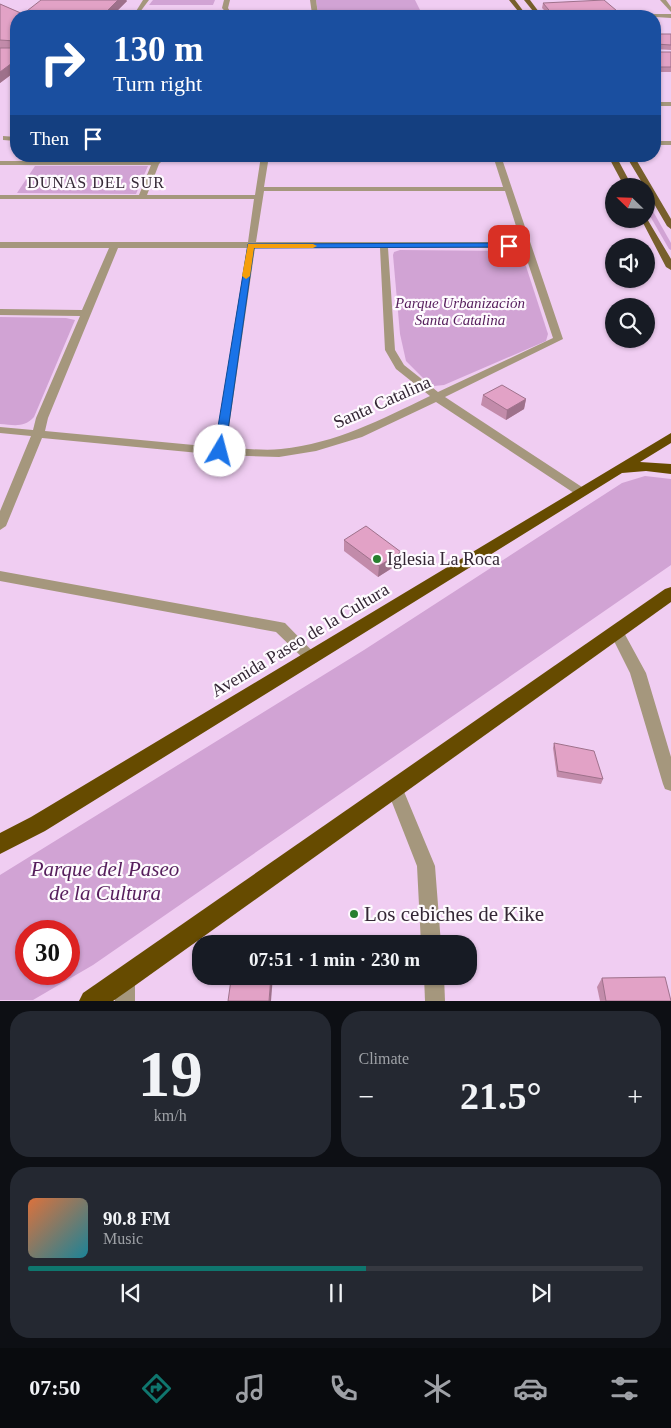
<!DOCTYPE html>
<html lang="en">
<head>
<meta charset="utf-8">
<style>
	:root { --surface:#171b24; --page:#242831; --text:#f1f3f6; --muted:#9ea1a6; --line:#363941; --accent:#0f766e }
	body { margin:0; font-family:Georgia,serif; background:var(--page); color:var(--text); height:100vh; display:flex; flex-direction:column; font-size:19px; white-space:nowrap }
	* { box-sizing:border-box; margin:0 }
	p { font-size:16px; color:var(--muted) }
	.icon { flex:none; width:28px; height:28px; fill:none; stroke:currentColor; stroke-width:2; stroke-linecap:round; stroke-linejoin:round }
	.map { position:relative; height:1001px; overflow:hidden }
	.panel { display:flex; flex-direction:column; gap:10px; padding:10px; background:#0d0f14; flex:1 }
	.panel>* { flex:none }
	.top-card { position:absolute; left:10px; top:10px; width:651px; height:152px; border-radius:20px; box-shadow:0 1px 4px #0004; background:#1a4fa0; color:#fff; overflow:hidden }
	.needle { width:32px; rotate:293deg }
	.controls { position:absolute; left:605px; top:178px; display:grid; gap:10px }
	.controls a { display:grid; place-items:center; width:50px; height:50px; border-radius:50%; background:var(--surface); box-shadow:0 1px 4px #0004; font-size:25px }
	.speed { position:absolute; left:15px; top:920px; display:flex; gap:10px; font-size:25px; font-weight:700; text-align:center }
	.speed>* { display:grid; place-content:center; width:65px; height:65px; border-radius:50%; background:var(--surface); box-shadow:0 1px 4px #0004; line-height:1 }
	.speed .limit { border:8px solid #d22; background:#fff; color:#111 }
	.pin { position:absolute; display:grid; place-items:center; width:42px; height:42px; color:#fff; margin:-21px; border-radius:10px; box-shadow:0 2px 8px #0006 }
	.me { position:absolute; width:55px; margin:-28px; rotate:8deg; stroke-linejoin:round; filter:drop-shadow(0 0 4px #0008) }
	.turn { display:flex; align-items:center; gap:18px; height:105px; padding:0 20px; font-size:22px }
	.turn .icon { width:65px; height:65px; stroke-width:2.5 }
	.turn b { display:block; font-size:35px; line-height:42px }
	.then { display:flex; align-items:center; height:48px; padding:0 20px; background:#0003; gap:10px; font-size:19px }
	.big { font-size:38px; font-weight:800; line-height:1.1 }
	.panel .widget { flex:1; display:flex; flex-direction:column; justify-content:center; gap:8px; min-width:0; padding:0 18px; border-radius:20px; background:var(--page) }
	.panel .dial { align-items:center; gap:0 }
	.dial b { font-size:65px; line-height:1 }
	.song { display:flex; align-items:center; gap:15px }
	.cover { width:60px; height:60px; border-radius:8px; background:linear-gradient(135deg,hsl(20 70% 55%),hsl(190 70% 35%)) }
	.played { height:5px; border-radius:2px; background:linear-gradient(90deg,var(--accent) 55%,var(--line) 55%) }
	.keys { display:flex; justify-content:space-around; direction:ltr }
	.heat { display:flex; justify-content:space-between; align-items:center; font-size:28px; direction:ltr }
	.panel .tiles { flex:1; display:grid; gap:10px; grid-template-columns:1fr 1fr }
	.widget:last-child { grid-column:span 2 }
	.trip { position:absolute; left:192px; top:935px; width:285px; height:50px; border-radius:20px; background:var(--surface); box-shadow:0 1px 4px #0004; font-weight:800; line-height:50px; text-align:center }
	.dock { display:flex; height:80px; justify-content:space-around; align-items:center; background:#090b0e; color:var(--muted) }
	.dock .icon { width:35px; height:35px }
	.dock .current { color:var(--accent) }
	.dock b { font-size:22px; color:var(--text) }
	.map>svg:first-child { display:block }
</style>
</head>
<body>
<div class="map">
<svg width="671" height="1001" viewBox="0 0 671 1001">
	<rect width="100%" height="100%" fill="#f0cdf2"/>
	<g fill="#d1a3d4" fill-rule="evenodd">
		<path d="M153,0H215L213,5H149Z"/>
		<path d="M316,0H415L421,12L318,13Z"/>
		<path d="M35,166H148L136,194L17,193Z"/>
		<path d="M646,199L671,243V250L669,249L646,209Z"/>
		<path d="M400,250L517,251L522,254L548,334L546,341L444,385L434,386L424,379L406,361L400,334L393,255L394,252Z"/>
		<path d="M0,317L66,318L75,320L34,417C24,428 14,425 0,424Z"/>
		<path d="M645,476L671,479V565L93,965L33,1000H0V875L364,650L622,483ZM69,931V974H26V931Z"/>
	</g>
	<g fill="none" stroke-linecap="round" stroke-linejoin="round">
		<g fill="#a5977d" fill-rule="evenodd">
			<path d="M143,0H149L137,16H133Z"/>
			<path d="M224,0H230L228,8L233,16H229L222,8Z"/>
			<path d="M310,0H316L318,14L427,11L430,13L345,16H277L312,14Z"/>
			<path d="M660,0H666L671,7V12Z"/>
			<path d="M643,14H671V18L640,16Z"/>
			<rect x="655" y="102" width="16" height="4"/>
			<path d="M3,136L16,137V141L3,140Z"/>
			<rect x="655" y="141" width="16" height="4"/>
			<path d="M159,156H167L159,164L147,195H255L261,156H269L264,187H503L493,156H501L563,339L445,397L585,489L587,492L585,495H577L436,402L362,437L316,451L279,457L220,455L42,438L6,526L0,530V511L31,436L0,433V427L33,430L36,418L80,316L0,315V309L82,310L109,248H0V242H248L254,199H0V195H139L151,165H0V161H154ZM264,191H505L521,242H256ZM118,248H247L215,447L45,431L48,418ZM255,248H380L385,350L396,369L430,396C380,420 337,443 281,449C263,451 244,448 226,448ZM388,248H523L553,338L438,392L404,365L395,350Z"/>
			<path d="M0,571L280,622L285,623L319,658L317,662L312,664L307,662L276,632L0,581Z"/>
			<path d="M617,627L622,629L646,673L671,757V791L665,789L663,784L630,673L610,633L612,629Z"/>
			<path d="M394,780L400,782L435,866L441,944H421L417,866L386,787L388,782Z"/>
			<path d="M125,969L132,972L135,979V1001H115V979L118,972Z"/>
			<path d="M424,976H444L445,1001H425Z"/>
		</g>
		<g fill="#775f2c" fill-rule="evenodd">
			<path d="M509,0H515L527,16H522Z"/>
			<path d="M524,0H530L542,16H537Z"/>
			<path d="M608,156H616L632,186H624Z"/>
			<path d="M626,156H634L671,219V229L667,226L646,190V186H644Z"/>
			<path d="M646,217L671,259V270L666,267L641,219H646Z"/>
		</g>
		<g fill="#664b00" fill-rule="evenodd">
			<path d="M671,433V443L640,462L671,464V474L646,471L622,473L45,831L0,854V833L31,817Z"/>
			<path d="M671,587V602L133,987L113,1001H79L83,993L665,589Z"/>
		</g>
	</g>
	<g fill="#c28baa">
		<path d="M118,0H126L127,1L112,16H16V71L0,83V4L23,14Z"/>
		<path d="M543,3L623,16H550L542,8Z"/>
		<path d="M655,34H671V50L655,49Z"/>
		<path d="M655,51L656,52H671V72H655Z"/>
		<path d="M483,395L526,399L524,409L506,420L481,405Z"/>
		<path d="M344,540L400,563L378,577L344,551Z"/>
		<path d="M554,743L603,779L601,784L557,777L553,748Z"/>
		<path d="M602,978L671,1001H600L597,987Z"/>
	</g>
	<g fill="#9e718b">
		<path d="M118,0H126L127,1L112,16H102Z"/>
		<path d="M16,60V71L0,83V72Z"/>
		<path d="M526,399L524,409L506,420L507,410Z"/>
		<path d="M401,552L400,563L378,577L379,566Z"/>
		<path d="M271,976H273L271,1001H269Z"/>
	</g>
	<g fill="#e2a2c6" stroke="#9e718b">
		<path d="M41,0H118L102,16H16V60L0,72V48H14L16,46L15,41L0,40V4L23,14Z"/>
		<path d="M604,0L623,16H554L543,3Z"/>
		<path d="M655,34H671V45L656,44L655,47Z"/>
		<path d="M655,51L656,52H671V67H655Z"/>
		<path d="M502,385L526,399L507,410L483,395Z"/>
		<path d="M366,526L401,552L379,566L344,540Z"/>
		<path d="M554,743L594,751L603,779L558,771Z"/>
		<path d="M236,976H271L269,1001H228L231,980Z"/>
		<path d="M665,977L671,1001H606L602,978Z"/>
	</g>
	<path fill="#1a73e8" stroke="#114b97" d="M509,243L513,246L512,247L254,248L225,451L224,454H216L214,451L248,244Z"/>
	<path fill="#f59e0b" d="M248,244H313L317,246L313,248H254L250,276L246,279L242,276Z"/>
	<g fill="#277f2e" stroke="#fefafe" stroke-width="2">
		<circle cx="377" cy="559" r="5"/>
		<circle cx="354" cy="914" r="5"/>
	</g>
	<g text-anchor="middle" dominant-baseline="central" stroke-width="4.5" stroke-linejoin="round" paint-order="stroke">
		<g font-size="15" font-style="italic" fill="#561e5c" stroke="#fefafe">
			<text x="460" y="303">Parque Urbanización<tspan x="460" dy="17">Santa Catalina</tspan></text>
		</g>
		<g font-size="16" letter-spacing="1" fill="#342735" stroke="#fefafe">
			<text x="96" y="182">DUNAS DEL SUR</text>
		</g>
		<g font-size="18" fill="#342735" stroke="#fefafe">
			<text transform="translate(382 402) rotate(-24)">Santa Catalina</text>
			<text transform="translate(300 640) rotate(-31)">Avenida Paseo de la Cultura</text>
		</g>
		<g font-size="18" fill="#342735" stroke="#fefafe" text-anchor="start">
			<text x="387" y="559">Iglesia La Roca</text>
		</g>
		<g font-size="21" font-style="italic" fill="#561e5c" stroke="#fefafe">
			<text x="105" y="869">Parque del Paseo<tspan x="105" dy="24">de la Cultura</tspan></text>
		</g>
		<g font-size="21" fill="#342735" stroke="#fefafe" text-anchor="start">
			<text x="364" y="914">Los cebiches de Kike</text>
		</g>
	</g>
</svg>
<div class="controls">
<a><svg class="needle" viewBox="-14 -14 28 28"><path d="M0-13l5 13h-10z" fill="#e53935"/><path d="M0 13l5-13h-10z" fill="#9ea1a6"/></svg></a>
<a><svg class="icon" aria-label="sound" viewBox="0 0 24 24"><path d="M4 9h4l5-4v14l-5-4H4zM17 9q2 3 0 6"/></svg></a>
<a><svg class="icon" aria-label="search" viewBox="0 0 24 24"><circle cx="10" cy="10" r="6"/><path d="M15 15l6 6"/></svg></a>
</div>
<div class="speed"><div class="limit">30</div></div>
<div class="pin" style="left:509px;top:246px;background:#d93025"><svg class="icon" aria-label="arrive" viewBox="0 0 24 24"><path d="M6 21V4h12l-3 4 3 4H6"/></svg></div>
<svg class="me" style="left:220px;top:451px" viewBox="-20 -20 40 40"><circle r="19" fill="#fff"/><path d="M0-13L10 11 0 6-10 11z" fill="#1a73e8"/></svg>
<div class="trip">07:51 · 1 min · 230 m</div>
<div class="top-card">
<div class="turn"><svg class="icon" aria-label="right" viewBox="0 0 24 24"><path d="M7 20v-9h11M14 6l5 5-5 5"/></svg><div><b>130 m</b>Turn right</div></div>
<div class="then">Then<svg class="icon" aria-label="arrive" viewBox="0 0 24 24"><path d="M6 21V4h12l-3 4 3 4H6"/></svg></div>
</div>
</div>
<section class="panel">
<div class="tiles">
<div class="widget dial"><b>19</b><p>km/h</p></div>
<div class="widget"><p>Climate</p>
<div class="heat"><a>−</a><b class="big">21.5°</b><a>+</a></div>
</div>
<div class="widget">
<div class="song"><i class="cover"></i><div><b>90.8 FM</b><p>Music</p></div></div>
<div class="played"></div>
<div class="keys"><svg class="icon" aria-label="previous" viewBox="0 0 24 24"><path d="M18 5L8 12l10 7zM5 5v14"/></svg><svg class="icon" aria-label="pause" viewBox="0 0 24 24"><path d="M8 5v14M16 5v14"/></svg><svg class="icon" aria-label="next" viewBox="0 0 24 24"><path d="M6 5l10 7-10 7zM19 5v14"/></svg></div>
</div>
</div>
</section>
<nav class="dock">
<b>07:50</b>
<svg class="icon current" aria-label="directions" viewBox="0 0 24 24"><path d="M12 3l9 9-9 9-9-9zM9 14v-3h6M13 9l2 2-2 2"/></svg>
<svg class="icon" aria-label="music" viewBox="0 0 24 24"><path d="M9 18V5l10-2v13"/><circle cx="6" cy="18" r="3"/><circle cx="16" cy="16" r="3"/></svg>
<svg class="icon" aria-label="phone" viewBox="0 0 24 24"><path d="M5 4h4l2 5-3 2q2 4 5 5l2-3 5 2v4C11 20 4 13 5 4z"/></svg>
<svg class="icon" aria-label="climate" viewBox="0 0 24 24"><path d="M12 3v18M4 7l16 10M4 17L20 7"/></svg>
<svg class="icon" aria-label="car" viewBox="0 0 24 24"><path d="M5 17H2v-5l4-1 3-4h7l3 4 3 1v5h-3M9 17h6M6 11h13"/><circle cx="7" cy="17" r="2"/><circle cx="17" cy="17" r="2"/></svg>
<svg class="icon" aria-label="filters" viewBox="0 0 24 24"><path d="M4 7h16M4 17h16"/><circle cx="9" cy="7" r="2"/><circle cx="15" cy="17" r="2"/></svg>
</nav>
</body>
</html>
